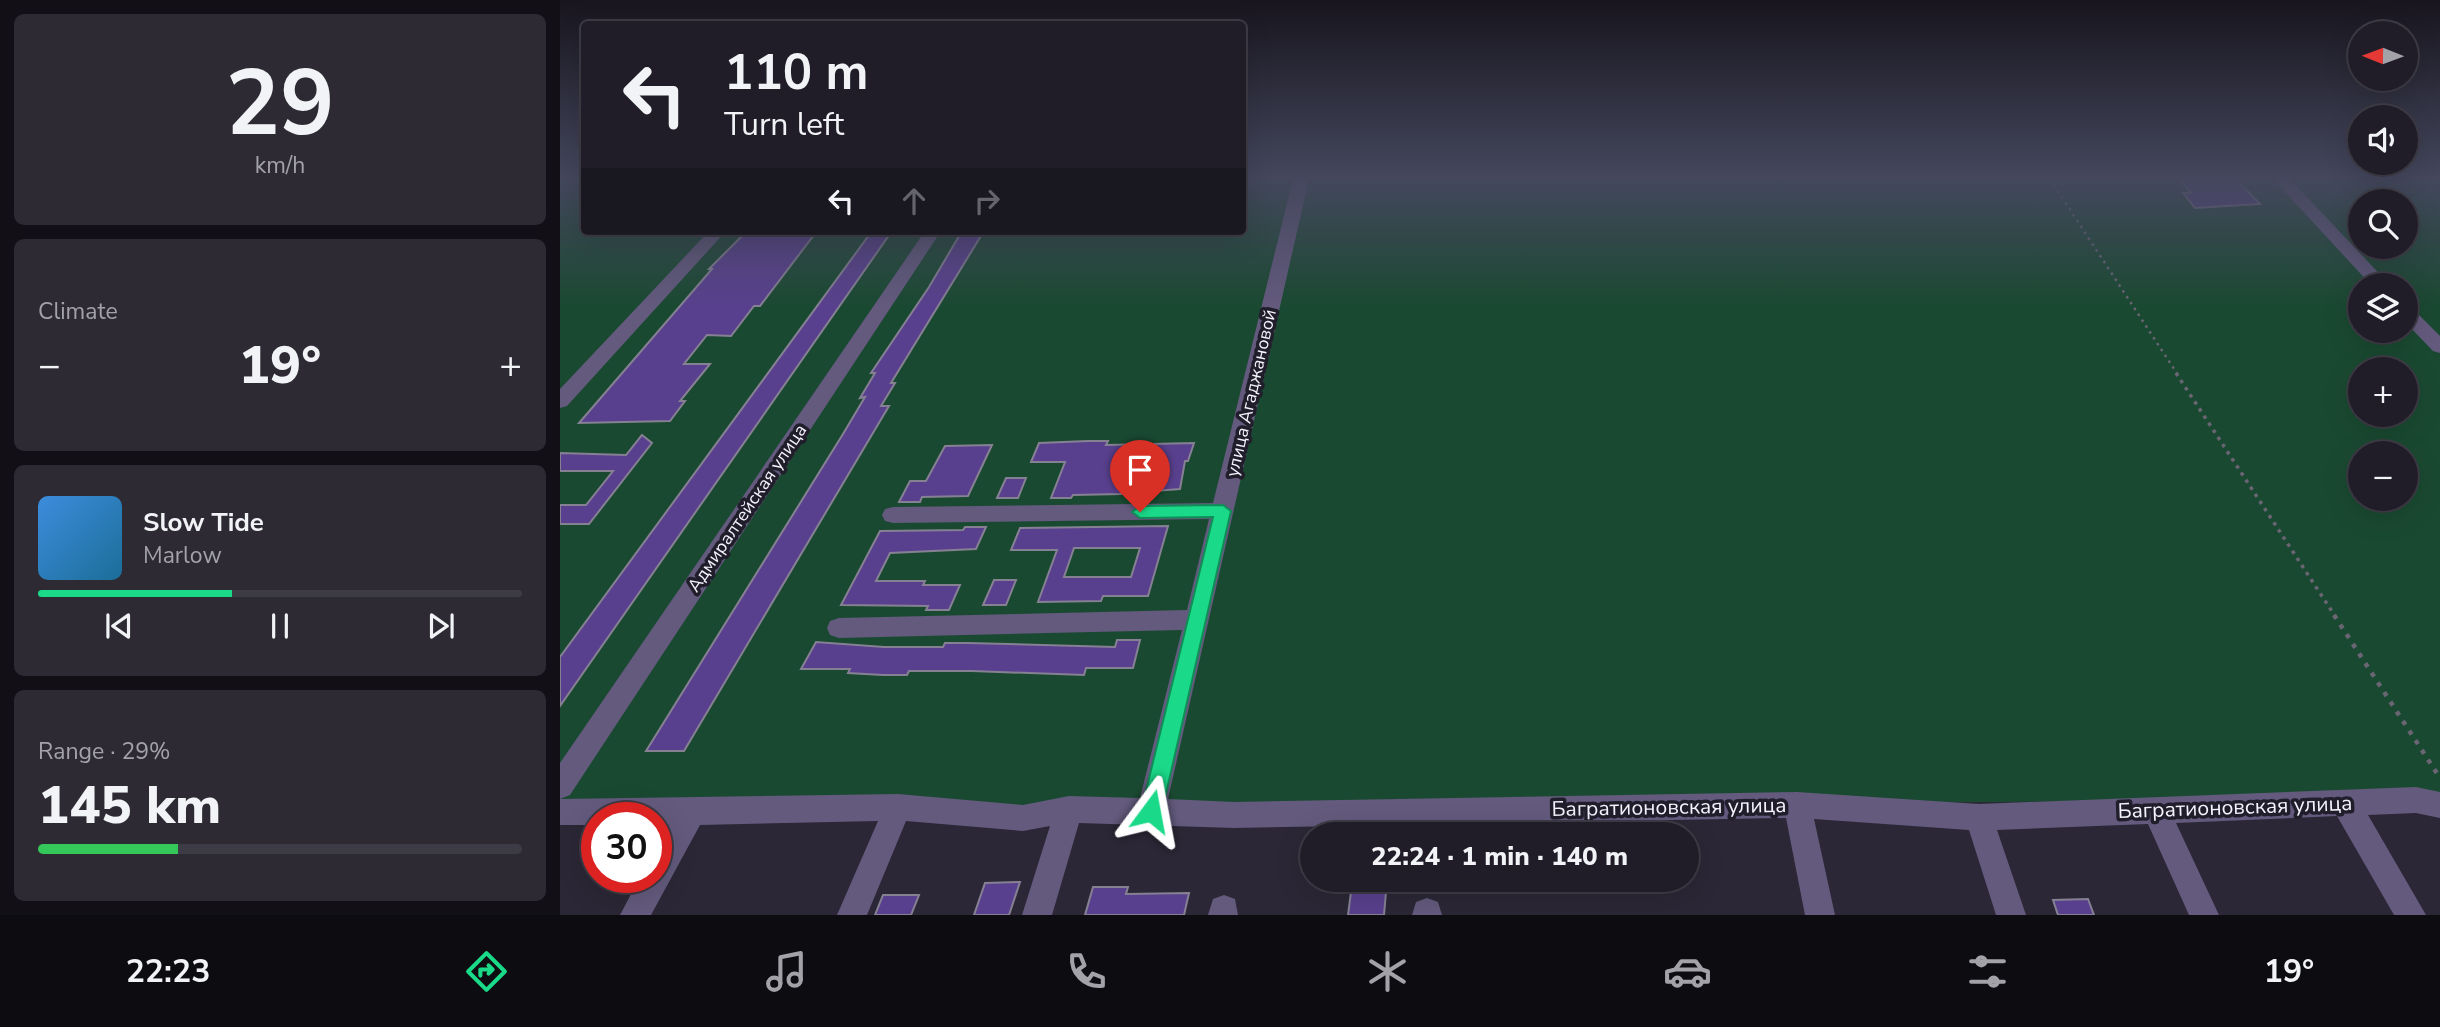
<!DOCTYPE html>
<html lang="en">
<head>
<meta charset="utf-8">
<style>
	:root { --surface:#201d28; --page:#2d2a34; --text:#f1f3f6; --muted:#a2a2a8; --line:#3d3b45; --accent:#1ad988 }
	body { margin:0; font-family:"Nunito Sans",sans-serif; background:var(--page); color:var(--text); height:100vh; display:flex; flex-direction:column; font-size:26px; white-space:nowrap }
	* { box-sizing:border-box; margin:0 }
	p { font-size:23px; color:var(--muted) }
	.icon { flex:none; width:38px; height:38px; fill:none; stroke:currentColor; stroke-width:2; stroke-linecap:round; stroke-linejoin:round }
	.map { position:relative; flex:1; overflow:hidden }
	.sheet { display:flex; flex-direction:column; gap:14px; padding:14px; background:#121016; width:560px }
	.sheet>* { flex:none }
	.guide { position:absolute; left:21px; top:21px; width:665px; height:214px; border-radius:7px; box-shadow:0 7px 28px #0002,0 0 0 2px var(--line); background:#201d28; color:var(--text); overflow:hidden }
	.needle { width:46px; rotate:271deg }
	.buttons { position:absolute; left:1788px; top:21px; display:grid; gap:14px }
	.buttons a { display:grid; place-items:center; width:70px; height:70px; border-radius:50%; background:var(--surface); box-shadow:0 7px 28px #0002,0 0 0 2px var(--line); font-size:35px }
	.speed { position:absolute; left:21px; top:802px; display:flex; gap:14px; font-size:35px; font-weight:700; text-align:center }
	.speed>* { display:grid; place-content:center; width:91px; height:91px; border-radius:50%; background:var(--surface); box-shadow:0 7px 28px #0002,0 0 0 2px var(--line); line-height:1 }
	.speed .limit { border:10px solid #d22; background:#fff; color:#111 }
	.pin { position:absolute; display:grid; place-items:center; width:60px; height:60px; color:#fff; margin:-72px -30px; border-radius:50% 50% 50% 0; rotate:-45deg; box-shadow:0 0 7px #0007 }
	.pin .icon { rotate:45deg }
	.me { position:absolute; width:77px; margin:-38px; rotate:13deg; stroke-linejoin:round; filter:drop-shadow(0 0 5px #0008) }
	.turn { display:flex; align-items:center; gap:24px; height:147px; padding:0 28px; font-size:32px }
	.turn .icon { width:91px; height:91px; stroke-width:2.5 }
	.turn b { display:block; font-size:49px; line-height:60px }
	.lanes { display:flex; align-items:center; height:66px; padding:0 28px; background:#0003; justify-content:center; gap:35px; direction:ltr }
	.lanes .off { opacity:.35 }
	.big { font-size:52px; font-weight:800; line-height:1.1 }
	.sheet .widget { flex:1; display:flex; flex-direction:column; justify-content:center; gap:10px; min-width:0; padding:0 24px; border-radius:10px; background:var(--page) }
	.sheet .dial { align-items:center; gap:0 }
	.dial b { font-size:91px; line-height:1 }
	.song { display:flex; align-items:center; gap:21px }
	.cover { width:84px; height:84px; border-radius:10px; background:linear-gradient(135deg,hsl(210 70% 55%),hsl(200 70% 35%)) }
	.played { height:7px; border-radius:4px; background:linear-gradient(90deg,var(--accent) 40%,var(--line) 40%) }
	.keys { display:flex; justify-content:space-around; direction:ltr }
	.heat { display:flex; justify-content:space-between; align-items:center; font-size:38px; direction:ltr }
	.charge { height:10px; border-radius:5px; background:linear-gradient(90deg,#34c759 29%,var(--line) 0) }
	.trip { position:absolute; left:740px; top:822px; width:399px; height:70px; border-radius:35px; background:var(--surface); box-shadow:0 7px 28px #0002,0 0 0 2px var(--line); font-weight:800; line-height:70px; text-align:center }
	.tabs { display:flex; height:112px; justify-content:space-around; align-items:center; background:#0d0c10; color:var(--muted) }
	.tabs .icon { width:49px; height:49px }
	.tabs .current { color:var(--accent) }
	.tabs b { font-size:32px; color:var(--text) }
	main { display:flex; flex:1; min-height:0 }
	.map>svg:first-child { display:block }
</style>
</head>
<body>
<main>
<section class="sheet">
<div class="widget dial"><b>29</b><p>km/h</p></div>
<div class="widget"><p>Climate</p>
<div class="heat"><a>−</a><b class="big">19°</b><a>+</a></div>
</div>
<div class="widget">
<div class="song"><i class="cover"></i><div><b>Slow Tide</b><p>Marlow</p></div></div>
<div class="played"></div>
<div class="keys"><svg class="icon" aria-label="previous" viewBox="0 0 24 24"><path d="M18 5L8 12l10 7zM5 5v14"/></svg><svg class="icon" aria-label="pause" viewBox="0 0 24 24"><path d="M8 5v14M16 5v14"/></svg><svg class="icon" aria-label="next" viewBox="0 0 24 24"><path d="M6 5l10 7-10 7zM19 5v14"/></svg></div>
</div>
<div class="widget"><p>Range · 29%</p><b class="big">145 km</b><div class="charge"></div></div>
</section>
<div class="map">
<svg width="1880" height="915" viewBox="0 0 1880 915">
	<rect width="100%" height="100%" fill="#2b2736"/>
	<path fill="#1a4931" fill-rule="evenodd" d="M0,179H24V231H682L683,179H1880V799L0,812ZM1801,201H1846V247H1801ZM1801,285H1846V331H1801ZM1801,369H1846V415H1801ZM1801,453H1846V499H1801Z"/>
	<g fill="#59408e" stroke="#858193" stroke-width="2" fill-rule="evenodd">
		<path d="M1619,179H1676L1700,204L1635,208L1623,193H1631Z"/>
		<path d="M187,231H257L200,306H194L171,336L147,335L124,364H150L120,401H125L110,421L19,423L152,269H149Z"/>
		<path d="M312,231H332L0,706V657Z"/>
		<path d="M402,231H424L331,383H335L321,406H329L124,751H86L283,434L305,397L300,398L315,373H311L369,287Z"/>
		<path d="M82,435L92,443L29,524H0V505H26L53,471H0V453L66,455Z"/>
		<path d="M528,441H548L546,445L634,443L628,461H625L620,489L595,491L600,464H571L561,494L513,495L511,498H491L505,462H471L479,443Z"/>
		<path d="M432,445L408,496L362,497L360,502H339L350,481H366L385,446Z"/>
		<path d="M446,478H466L458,498H437Z"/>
		<path d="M608,526L588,596H543L541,601L478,602L497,550H451L460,528ZM514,548H580L571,577H504Z"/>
		<path d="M405,527H426L416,549L330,553L316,581H365L363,585H400L389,610H366L368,606L281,605L320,531L403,530Z"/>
		<path d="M434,580H456L446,605H423Z"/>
		<path d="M557,640H580L573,668H526L524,675L412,671H349L347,675H323L288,673L290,669H241L256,642L324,647H383L385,643H408L555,647Z"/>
		<path d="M460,882L449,915H414L425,883Z"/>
		<path d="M533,887H568L566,894L629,893L624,915H525Z"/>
		<path d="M791,892H826L824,915H788Z"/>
		<path d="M323,895H359L351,915H315Z"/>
		<path d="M1528,899L1534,915H1498L1493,900Z"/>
	</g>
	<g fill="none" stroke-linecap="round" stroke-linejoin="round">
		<path stroke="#696573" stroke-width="2.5" stroke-dasharray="2.5 4.5" stroke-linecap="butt" d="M1490,179L1618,375"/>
		<path stroke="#696573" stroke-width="3.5" stroke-dasharray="3.5 5" stroke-linecap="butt" d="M1616,373L1775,616"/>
		<path stroke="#696573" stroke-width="4.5" stroke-dasharray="4.5 7" stroke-linecap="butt" d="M1774,615L1880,778"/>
		<g fill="#635a7d" fill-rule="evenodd">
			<path d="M733,179H749L608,799L674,802L1237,792L1419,804L1856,787L1880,792V818L1856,813L1808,815L1866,915H1834L1777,816L1616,823L1659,915H1629L1588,824L1437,830L1466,915H1436L1409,830L1254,819L1275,915H1245L1226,818L674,828L519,823L492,915H462L490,826L463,831L346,821L307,915H277L318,821L140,825L91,915H60L80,877H96V848L109,825H96V817H37V825H0V763L365,231H381L10,795L0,799L338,794L463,805L509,796L580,798L622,630L279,638L270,635L267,628L270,621L279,618L627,610L649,519L333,523L325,521L322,515L325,509L333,507L653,503Z"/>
			<path d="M1713,179H1730L1830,285H1811Z"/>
			<path d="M149,231H166L7,406L0,408V389Z"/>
			<path d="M1846,306L1852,308L1880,336V353L1873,351L1846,323Z"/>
			<path d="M664,895L675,899L678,915H648L653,899Z"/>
			<path d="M867,898L878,902L882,915H852L856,902Z"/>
		</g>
	</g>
	<linearGradient id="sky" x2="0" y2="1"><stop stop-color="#18151e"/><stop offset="0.58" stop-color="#44475d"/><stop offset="1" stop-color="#44475d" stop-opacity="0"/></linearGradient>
	<rect width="1880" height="307" fill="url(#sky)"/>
	<path fill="#1ad988" stroke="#118d58" stroke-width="2" d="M663,505L671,511L602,811L599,818L591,821L584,818L581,811L653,517L580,518L572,512L580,506Z"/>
	<g text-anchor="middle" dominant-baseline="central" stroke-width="7" stroke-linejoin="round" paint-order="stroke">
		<g font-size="18" fill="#f5f3fd" stroke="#211e2c">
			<text transform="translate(691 393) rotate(-77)">улица Агаджановой</text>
			<text transform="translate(187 508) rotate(-56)">Адмиралтейская улица</text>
		</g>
		<g font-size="21" fill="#f5f3fd" stroke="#211e2c">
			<text transform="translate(1109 807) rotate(-1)">Багратионовская улица</text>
			<text transform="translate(1675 807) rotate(-2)">Багратионовская улица</text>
		</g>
	</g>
</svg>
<div class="buttons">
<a><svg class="needle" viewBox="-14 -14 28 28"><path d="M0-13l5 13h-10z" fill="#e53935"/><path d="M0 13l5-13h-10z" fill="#a2a2a8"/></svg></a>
<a><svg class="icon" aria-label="sound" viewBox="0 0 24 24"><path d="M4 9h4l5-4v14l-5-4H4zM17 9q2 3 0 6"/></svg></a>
<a><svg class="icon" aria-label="search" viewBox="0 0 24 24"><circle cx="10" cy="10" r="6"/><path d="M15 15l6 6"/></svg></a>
<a><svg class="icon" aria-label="layers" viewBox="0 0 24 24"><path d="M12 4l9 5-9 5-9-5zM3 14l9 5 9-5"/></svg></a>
<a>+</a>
<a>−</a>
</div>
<div class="speed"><div class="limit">30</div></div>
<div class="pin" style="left:580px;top:512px;background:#d93025"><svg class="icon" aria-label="arrive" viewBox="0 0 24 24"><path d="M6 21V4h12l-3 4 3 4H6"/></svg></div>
<svg class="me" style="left:591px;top:811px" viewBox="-20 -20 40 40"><path d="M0-17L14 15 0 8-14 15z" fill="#1ad988" stroke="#fff" stroke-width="4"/></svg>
<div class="trip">22:24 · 1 min · 140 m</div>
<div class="guide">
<div class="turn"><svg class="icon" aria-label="left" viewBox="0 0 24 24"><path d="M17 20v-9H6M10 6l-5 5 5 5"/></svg><div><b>110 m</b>Turn left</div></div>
<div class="lanes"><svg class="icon" aria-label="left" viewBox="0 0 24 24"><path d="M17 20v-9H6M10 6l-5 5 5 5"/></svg><svg class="icon off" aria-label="ahead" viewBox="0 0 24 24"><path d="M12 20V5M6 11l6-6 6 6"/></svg><svg class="icon off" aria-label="right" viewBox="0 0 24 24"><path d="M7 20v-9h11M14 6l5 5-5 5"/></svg></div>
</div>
</div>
</main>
<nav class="tabs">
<b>22:23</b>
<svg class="icon current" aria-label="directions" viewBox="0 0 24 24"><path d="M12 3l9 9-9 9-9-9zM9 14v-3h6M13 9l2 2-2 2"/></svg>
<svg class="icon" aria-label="music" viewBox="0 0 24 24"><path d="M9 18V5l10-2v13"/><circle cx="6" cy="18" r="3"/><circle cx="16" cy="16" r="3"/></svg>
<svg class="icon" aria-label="phone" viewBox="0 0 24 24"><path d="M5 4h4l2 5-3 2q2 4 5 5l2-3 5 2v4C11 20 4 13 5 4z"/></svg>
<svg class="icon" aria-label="climate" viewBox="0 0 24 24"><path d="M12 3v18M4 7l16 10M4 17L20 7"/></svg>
<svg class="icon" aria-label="car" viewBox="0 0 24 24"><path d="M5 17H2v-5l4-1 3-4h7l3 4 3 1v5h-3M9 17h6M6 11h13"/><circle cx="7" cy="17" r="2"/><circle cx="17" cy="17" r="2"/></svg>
<svg class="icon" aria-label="filters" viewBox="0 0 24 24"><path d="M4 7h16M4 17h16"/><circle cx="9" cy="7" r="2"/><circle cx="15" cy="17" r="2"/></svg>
<b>19°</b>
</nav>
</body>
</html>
